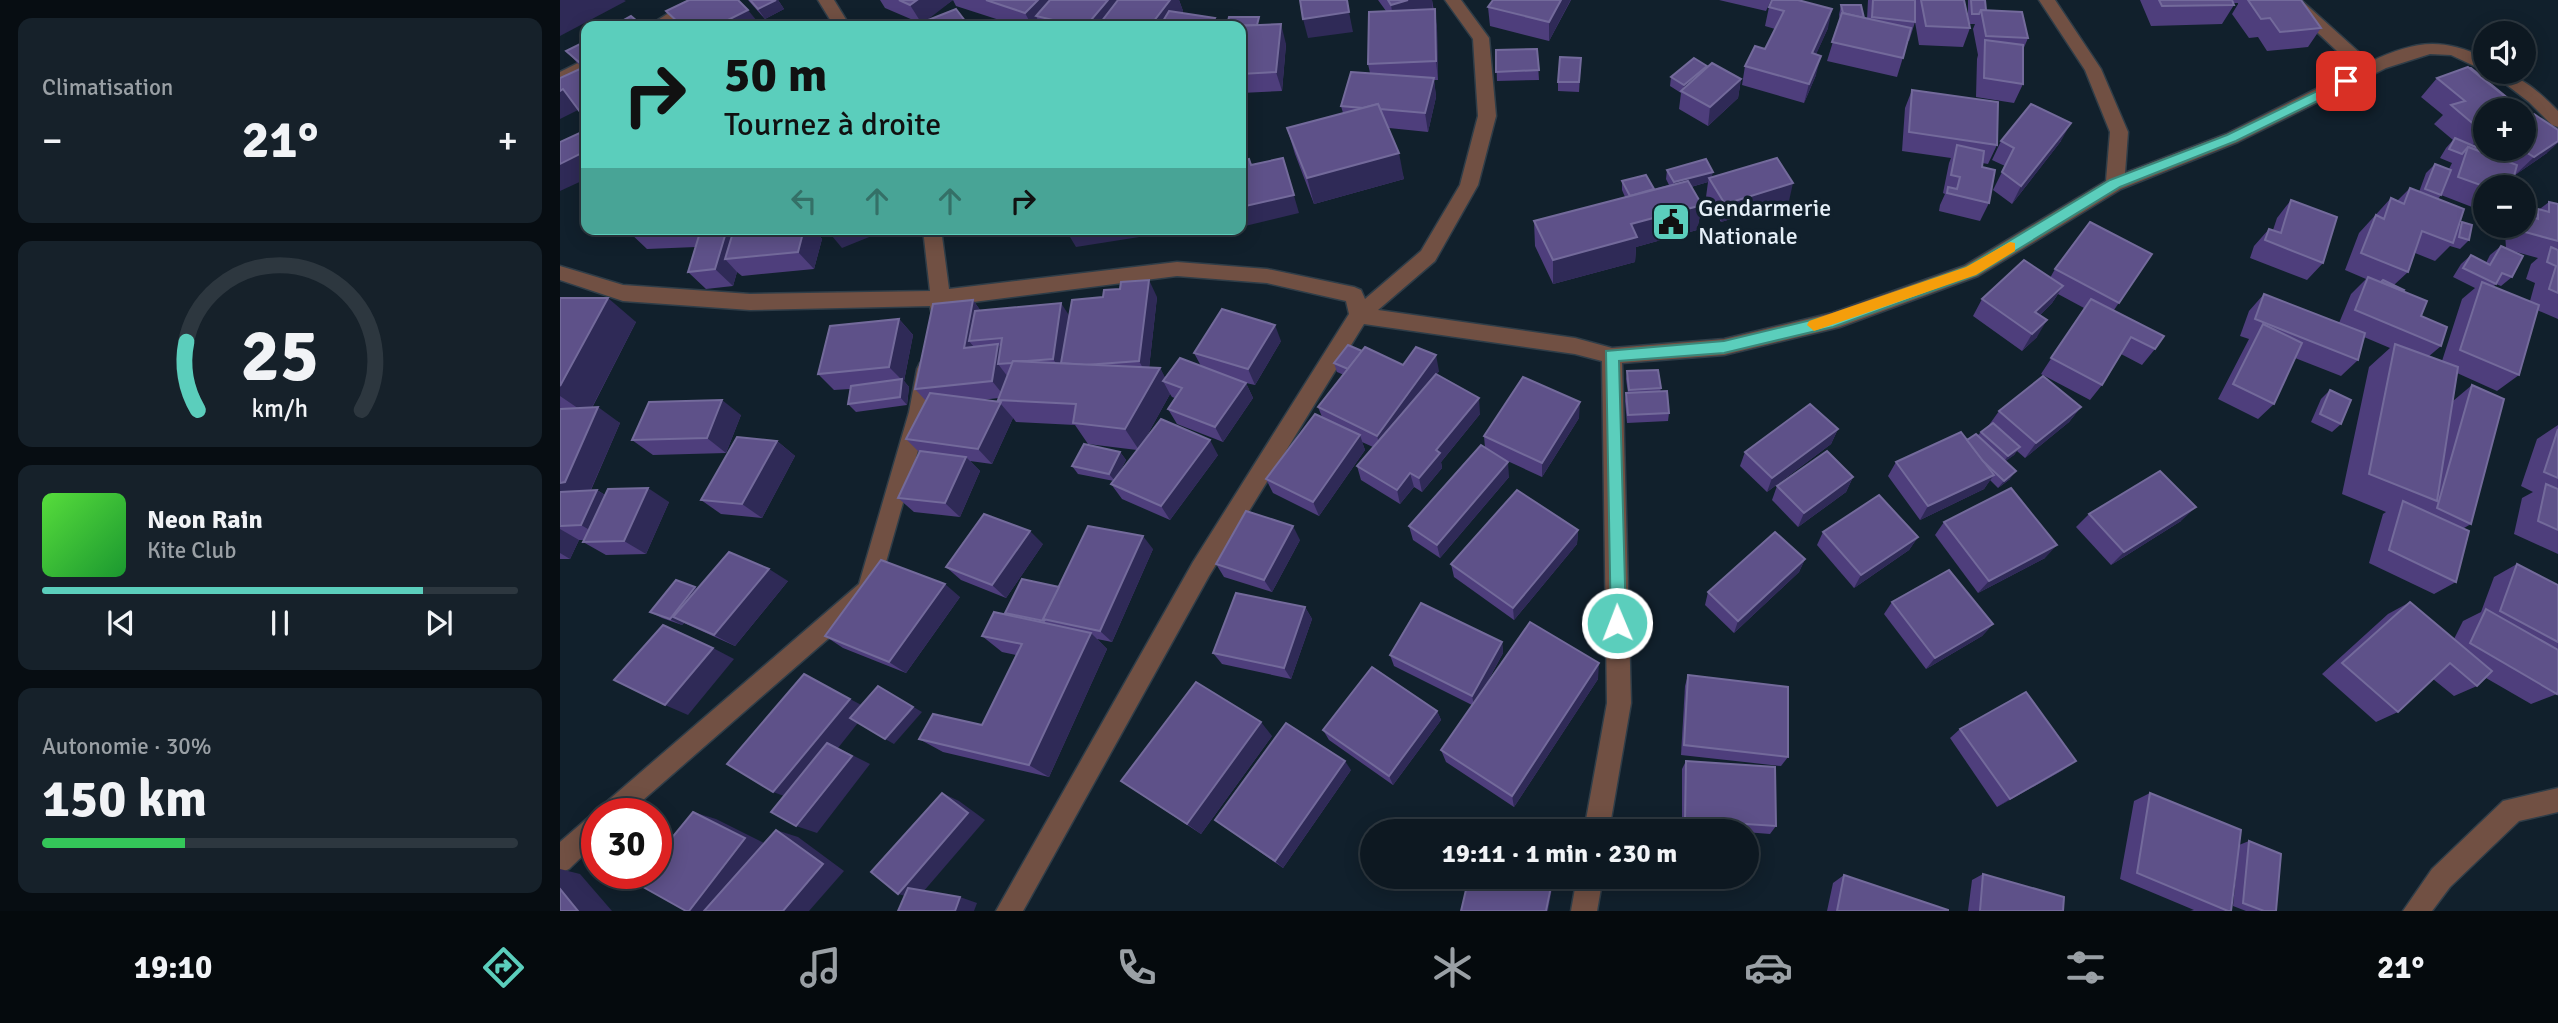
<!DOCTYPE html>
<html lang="fr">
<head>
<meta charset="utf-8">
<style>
	:root { --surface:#0d1821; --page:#16212a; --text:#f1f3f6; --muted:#9aa0a5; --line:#2d373f; --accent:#5bcebc }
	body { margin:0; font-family:Signika,sans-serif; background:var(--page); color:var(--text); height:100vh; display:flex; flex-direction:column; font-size:26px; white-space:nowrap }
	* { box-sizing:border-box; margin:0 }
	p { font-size:23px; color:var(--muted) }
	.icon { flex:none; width:38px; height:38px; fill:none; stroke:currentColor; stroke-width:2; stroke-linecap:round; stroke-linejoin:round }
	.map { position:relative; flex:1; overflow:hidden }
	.sheet { display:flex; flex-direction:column; gap:18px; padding:18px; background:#070d12; width:560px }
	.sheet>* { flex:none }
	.banner { position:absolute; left:21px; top:21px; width:665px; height:214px; border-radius:14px; box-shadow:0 4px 18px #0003,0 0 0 2px var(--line); background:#5bcebc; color:#111; overflow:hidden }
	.tools { position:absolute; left:1913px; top:21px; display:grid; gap:14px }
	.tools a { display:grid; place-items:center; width:63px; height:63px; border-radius:50%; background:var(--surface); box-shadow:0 4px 18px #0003,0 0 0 2px var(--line); font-size:35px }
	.speed { position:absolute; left:21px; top:798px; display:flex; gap:14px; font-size:35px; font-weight:700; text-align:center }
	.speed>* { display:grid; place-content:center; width:91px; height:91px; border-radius:50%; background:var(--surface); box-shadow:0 4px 18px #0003,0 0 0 2px var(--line); line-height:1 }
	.speed .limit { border:10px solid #d22; background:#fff; color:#111 }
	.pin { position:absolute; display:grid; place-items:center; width:60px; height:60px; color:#fff; margin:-30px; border-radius:14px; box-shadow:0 4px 10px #0006 }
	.me { position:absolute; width:77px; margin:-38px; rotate:359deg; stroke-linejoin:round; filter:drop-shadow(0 0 5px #0008) }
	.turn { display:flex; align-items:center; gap:24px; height:147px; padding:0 28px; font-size:32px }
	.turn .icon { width:91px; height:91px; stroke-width:2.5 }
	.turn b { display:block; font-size:49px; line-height:60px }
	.lanes { display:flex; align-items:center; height:66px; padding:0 28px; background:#0003; justify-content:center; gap:35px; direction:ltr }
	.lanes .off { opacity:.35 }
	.big { font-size:52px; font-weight:700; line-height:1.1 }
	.sheet .widget { flex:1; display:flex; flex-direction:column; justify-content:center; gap:10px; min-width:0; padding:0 24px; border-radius:14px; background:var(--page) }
	.sheet .dial { align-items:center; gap:0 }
	.dial svg { height:182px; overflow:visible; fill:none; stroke:var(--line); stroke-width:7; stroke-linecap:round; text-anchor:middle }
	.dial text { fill:var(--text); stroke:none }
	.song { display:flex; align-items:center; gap:21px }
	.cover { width:84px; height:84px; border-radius:10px; background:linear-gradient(135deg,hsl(110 70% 55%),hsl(130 70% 35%)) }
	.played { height:7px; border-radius:4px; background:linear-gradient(90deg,var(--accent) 80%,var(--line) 80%) }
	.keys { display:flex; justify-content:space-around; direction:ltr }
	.heat { display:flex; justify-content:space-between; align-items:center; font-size:38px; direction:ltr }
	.charge { height:10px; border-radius:5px; background:linear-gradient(90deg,#34c759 30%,var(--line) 0) }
	.trip { position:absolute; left:800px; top:819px; width:399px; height:70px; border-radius:35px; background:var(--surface); box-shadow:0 4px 18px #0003,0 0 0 2px var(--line); font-weight:700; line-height:70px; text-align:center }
	.tab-bar { display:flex; height:112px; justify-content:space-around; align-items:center; background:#050a0d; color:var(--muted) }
	.tab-bar .icon { width:49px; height:49px }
	.tab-bar .selected { color:var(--accent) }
	.tab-bar b { font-size:32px; color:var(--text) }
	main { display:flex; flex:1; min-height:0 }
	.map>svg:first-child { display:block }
</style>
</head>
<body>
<main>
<section class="sheet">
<div class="widget"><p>Climatisation</p>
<div class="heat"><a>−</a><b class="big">21°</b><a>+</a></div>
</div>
<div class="widget dial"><svg viewBox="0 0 100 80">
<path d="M14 69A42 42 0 1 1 86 69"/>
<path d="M14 69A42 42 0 0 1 9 39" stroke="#5bcebc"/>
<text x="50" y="56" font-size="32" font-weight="700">25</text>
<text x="50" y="72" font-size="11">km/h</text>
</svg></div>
<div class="widget">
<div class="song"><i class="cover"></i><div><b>Neon Rain</b><p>Kite Club</p></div></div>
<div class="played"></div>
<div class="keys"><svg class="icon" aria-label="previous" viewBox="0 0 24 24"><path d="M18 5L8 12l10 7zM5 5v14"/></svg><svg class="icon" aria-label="pause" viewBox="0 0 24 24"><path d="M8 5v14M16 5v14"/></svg><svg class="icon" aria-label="next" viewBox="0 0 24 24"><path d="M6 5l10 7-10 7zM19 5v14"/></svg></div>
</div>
<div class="widget"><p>Autonomie · 30%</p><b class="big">150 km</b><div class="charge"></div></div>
</section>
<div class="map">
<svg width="1998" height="911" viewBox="0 0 1998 911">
	<rect width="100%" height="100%" fill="#11202c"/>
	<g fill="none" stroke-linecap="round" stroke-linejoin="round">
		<defs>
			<g id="minor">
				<path d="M130,0H150L108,26H88Z"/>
				<path d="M258,0H274L290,26H274Z"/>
				<path d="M885,0H901L929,38L936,116L918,185L875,261L818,310L1015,338L1052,348L1164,339L1272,313L1404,266L1546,181L1550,132L1525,70L1479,0H1495L1541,69L1568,132L1565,173L1666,134L1796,69L1723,0H1741L1810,62C1854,41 1881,37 1925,58V71L1891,55L1870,54L1826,68L1678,142L1561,189L1418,276L1280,327L1164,355L1062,363L1071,703L1049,831H1024L1047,703L1042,361L1015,354L804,324L649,576L463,911H436L633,562L789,314L786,301L707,283L617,276L390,305L386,315H372L370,306L190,310L63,301L0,280V266L63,285L190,294L370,291L363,229H381L389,289L617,262L707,269L794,287L801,290L805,299L861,251L900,185L918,116L913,39Z"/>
				<path d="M26,59V72L0,85V72Z"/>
				<path d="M1930,72C1959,72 1978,91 1998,111V127L1992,125L1969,102Z"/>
				<path d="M367,361L374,363L377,369L369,412L316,597L67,814H37V842L9,869L0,873V842L299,584L349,412L357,369L360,363Z"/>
				<path d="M1998,788V812L1959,821L1890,887L1872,911H1843L1872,869L1943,801Z"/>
				<path d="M1017,877H1043L1037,911H1011Z"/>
			</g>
		</defs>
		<use href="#minor" stroke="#2f3d48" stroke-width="3"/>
		<use href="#minor" fill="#715043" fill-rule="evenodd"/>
	</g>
	<g fill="#4e3e7c" fill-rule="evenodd">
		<path d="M188,0H218L224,9L205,19Z"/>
		<path d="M320,0H393L360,23L325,8Z"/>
		<path d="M393,0H619L623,11L621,13L657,26H458L396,6Z"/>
		<path d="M818,0H872L877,28L878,80H874L876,97L868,132L829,128L844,179L754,204L735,154L727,128L783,113L781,106L810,73L808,64L826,11Z"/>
		<path d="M933,0H1011L989,41L930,26L928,7Z"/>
		<path d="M1159,0H1211L1206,11Z"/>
		<path d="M1212,0L1268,28L1256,54V75L1244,103L1182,85L1185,66L1205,49L1215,29L1205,26L1209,7Z"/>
		<path d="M1308,0H1404L1408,16V0H1425L1426,10L1468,38L1463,50V84L1454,103L1416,97L1417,59L1418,55L1413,29L1415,24H1409L1410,28L1403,47L1359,45L1355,22L1349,41H1348L1337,77L1267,61L1280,19L1279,15L1281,5L1304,18L1307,19Z"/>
		<path d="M1580,0H1741L1761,28L1748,47L1707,51L1698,37L1689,38L1672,14L1678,4V3H1673L1674,5L1662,24L1591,26Z"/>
		<path d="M701,25L726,44L722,91L681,93V26Z"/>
		<path d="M26,41V72L6,51Z"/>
		<path d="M977,49L979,80L937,81L936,50Z"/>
		<path d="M1021,58L1019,92L998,91V82Z"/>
		<path d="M1147,68L1181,79L1178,98L1148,126L1119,109L1121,93L1110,86L1111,77Z"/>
		<path d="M1877,78L1962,110L1925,144L1916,147L1925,151L1927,149H1964V111L1969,116L1965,119L1987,153L1955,175L1925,187V212L1881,195L1878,199L1899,225L1902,222L1909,240L1900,249L1890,246L1875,261L1855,253L1848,272L1834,285L1843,291L1881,346L1868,357L1882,361L1902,299L1915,288L1893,277L1901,264L1911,255L1926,263L1930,255L1941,246L1946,248L1945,233L1953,226H1964V216L1965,215L1970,216L1989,202L1998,204V319L1977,310L1959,375L1937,391L1897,373L1893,401L1912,385L1911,524L1904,528L1896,582L1874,594L1809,563L1823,514L1826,512L1782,494L1809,367L1830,348L1804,337L1798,360L1781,376L1735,358L1714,404L1698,419L1658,399L1689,339L1680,336L1689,311L1704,294L1779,323L1791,294L1806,279L1785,270L1799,233L1831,198L1837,201L1850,188L1859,192L1866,173L1875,164L1889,169L1892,163L1880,158L1886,148L1893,140L1874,124L1883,115L1861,97ZM1949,250L1978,258L1971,264L1966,279L1975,283L1970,301L1933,287L1936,284L1941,286L1952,277Z"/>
		<path d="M1352,90L1437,145L1428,164L1422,163V167L1429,203L1420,221L1379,211L1380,205L1385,194L1383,193L1389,163L1391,158L1342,151L1345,108Z"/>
		<path d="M1441,141H1501L1452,204L1433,190L1445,166L1432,160Z"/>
		<path d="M1107,170L1152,177L1229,201L1161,222L1146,197L1148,182L1131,187L1142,205L1137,230L1076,247L1075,262L993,284L975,246L974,221L1065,197L1062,190V181L1094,189L1109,185L1106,179Z"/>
		<path d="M1731,200L1763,263L1747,280L1690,258L1694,246L1709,229L1713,230L1717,218Z"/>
		<path d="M69,229H254L262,239L254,269L182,276L177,272L173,286L146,289L128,272L136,247L87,249L68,231Z"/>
		<path d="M1592,254L1554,310L1595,349L1582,365L1561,354L1542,385L1530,400L1481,374L1524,308L1498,294L1492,303L1480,315L1477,337L1462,351L1413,316L1422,299L1490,278L1495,269Z"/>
		<path d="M597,297L589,368H600L605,378L641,366L634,353L721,341L695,385L686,383L693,398L663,442L617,424L608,409L615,398L612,397L610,394L584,441L658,455L610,520L562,499L551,484L554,481L518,474L512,466L560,452L566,460L557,477L577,450L528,444L515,425L456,422L453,418L432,464L410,461L420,471L400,517L354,512L338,498L360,453L346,439L366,401L355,389L413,300L420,310L509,316ZM439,398L438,400L439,402L421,400Z"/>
		<path d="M0,298L76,322L32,408L60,423L31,490H37L45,495L109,502L86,554L46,555L23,542L24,540H19L10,559H0Z"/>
		<path d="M339,319L353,335L344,381L349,387L347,405L296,412L288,404L290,389L274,390L258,374Z"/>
		<path d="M802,351L843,365L879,371L876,375L920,414L881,462L882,468L862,492L854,487L840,504L801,480L797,466L813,447L802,442L805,450L759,516L713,493L706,479L762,417L758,407L784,375L777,372L774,363Z"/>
		<path d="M1067,371L1101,388L1100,392L1109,413L1108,421L1067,423L1065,401L1066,393H1068L1066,379Z"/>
		<path d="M1770,390L1781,424L1772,432L1751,422L1761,399Z"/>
		<path d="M1521,407L1509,422L1465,458L1457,451L1454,455L1445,461L1450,479L1438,488L1430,480L1424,489L1360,520L1328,476L1336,462L1418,435L1421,432L1429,425L1439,411Z"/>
		<path d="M181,415L166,453L93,455L72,440Z"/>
		<path d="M1019,418L982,477L941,458L949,477L880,558L853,540L849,526L925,448L924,436Z"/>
		<path d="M1998,425V554L1954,534L1962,498L1973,492L1961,486L1977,439Z"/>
		<path d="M1278,429L1271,444L1207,492L1180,466L1185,452Z"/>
		<path d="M217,441L235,456L202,518L161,514L141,500Z"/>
		<path d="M1293,477L1286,492L1238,527L1212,500L1217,486Z"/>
		<path d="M1529,514L1621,521L1551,565L1516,527Z"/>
		<path d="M1384,522L1485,558L1418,593L1375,535Z"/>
		<path d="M1018,530L1017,544L954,620L894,577L891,564Z"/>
		<path d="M1263,532L1358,537L1349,550L1294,588L1257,545Z"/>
		<path d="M740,540L712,592L664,577L656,564Z"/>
		<path d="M483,544L446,598L401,580L386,567Z"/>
		<path d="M593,549L552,642L537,639L547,649L489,777L383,752L359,739L422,725L456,655L442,652L422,636L447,615L445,613L499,587Z"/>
		<path d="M1245,559L1239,572L1174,633L1145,605L1148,592Z"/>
		<path d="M1957,564L1998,585V691L1997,694L1971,704L1926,678L1917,686L1894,696L1873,679L1838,712L1816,722L1762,674L1828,614L1850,602L1894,639L1903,621L1921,612L1934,577Z"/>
		<path d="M228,581L175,646L124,623L122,625L102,618L90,612L137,589Z"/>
		<path d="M400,597L346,673L283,648L265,636Z"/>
		<path d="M1332,602L1433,624L1422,636L1366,669L1324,614Z"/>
		<path d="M745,607L752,619L731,679L662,664L653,653Z"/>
		<path d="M942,642L943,653L923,690L1038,679L954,807L886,762L881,750L912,705L834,666L830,655Z"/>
		<path d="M1128,675L1228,757L1221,766L1121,755L1125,686Z"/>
		<path d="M877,711L881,720L833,785L769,740L763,730Z"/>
		<path d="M1400,729L1503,770L1437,807L1390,738Z"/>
		<path d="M712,736L641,834L561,781Z"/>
		<path d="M1126,761L1216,826L1210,834L1122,827V769Z"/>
		<path d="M791,770L723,868L655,820Z"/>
		<path d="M1590,793L1679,845L1689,841L1716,911H1686L1673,906L1677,864L1671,911H1630L1634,910L1560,879L1574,801Z"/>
		<path d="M1423,874L1503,911H1408L1412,880Z"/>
		<path d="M1284,875L1388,911H1267L1273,883Z"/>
	</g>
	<g fill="#2f2a57">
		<path d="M0,0H64L66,1L0,36Z"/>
		<path d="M216,0H218L224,9L205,19L198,9Z"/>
		<path d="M357,0H393L362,24L350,5Z"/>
		<path d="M478,0H507L476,16L481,26H472L465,13Z"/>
		<path d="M548,0H573L551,26H526Z"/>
		<path d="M610,0H619L623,11L612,26H590Z"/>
		<path d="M848,0H872L873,12L834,24L831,5Z"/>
		<path d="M1001,0H1011L1010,1L989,41V22Z"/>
		<path d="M875,9L877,28L878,80L876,61Z"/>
		<path d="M1272,9L1268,28L1248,72L1252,53Z"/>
		<path d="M188,10L201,26H156Z"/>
		<path d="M789,12L793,32L748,38L743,19Z"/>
		<path d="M655,18L657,26H650Z"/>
		<path d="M721,24L726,44L722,91L716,72Z"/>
		<path d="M1261,56L1256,75L1244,103L1249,84Z"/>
		<path d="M1147,66L1146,76L1123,92L1124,85Z"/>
		<path d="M874,78L876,97L868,132L865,113Z"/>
		<path d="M1181,79L1178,98L1148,126L1150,107Z"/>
		<path d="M3,89L22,108L0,119V91Z"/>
		<path d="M1511,123L1501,141L1452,204L1461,186Z"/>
		<path d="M1924,133H1925V144L1906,151Z"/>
		<path d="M1998,141V143L1987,153L1955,175L1974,157Z"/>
		<path d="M26,151V179L0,191V164Z"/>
		<path d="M839,153L844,179L754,204L747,178Z"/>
		<path d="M723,158L739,213L681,227V207Z"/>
		<path d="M1153,172L1151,181L1149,178L1148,182L1113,192L1114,182Z"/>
		<path d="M1233,183L1229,201L1161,222L1165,204Z"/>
		<path d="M1142,205L1137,230L1076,247L1075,262L993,284V260L1071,224Z"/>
		<path d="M134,229H159L151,246Z"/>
		<path d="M167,229H185L165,259L177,272L173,286L155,269Z"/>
		<path d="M244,229H254L262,239L254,269L238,252Z"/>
		<path d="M269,229H329L282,248L267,230Z"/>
		<path d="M495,229H611V232L516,247L507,232L497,234Z"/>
		<path d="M589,280L597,297L588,377L579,361Z"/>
		<path d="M1503,286L1492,303L1465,329L1475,312Z"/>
		<path d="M48,298L76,322L28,415L0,396V386Z"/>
		<path d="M413,300L425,317L409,341L419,353L404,348Z"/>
		<path d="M501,303L512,320L504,375L493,359Z"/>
		<path d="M339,319L353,335L344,381L349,387L347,405L340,397L342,380L329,367Z"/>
		<path d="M1487,320L1477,337L1462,351L1472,334Z"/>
		<path d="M715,325L721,341L695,385L688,369Z"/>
		<path d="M438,344L451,360L438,364L448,377L445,397L432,381Z"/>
		<path d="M876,355L879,371L821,451L817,436Z"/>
		<path d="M600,368L608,383L603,381L610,394L579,450L565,429Z"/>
		<path d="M686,383L693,398L663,442L655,427Z"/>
		<path d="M919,398L920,414L881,462L882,468L862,492L859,478L876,450Z"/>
		<path d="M162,400L181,415L166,453L147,438Z"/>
		<path d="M1020,402L1019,418L982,477V463Z"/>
		<path d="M440,403L453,418L432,464L418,449Z"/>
		<path d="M38,407L60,423L28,496L0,501V483Z"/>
		<path d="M1521,407L1509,422L1465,458L1476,443Z"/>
		<path d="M1278,429L1271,444L1207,492L1212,478Z"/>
		<path d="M800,435L805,450L759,516L753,502Z"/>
		<path d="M650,440L658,455L610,520L601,506Z"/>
		<path d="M217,441L235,456L202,518L182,504Z"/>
		<path d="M1460,447L1454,455L1442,464L1448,456Z"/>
		<path d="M560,452L566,460L555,481L549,474Z"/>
		<path d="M406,457L420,471L400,517L385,503Z"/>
		<path d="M948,462L949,477L880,558L877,545Z"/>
		<path d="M1456,471L1450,479L1438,488L1444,481Z"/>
		<path d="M850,473L854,487L840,504L837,490Z"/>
		<path d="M1434,475L1424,489L1360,520L1368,506Z"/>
		<path d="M1293,477L1286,492L1238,527L1244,513Z"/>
		<path d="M88,488L109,502L86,554L64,541Z"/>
		<path d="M37,490L59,504L45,539L21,525Z"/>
		<path d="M1636,507L1621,521L1551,565L1564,552Z"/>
		<path d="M733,526L740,540L712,592L704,580Z"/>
		<path d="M0,529L19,540L10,559L0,553Z"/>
		<path d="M1018,530L1017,544L954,620L953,608Z"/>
		<path d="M470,531L483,544L446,598L432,585Z"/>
		<path d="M583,536L593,549L552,642L540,631Z"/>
		<path d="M1358,537L1349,550L1294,588L1301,575Z"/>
		<path d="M1497,545L1485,558L1418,593L1429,581Z"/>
		<path d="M1245,559L1239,572L1174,633L1178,621Z"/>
		<path d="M209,569L228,581L175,646L154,635Z"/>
		<path d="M385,584L400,597L346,673L329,662Z"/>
		<path d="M135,587L146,594L113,617L124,623L122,625L110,619Z"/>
		<path d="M745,607L752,619L731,679L724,668Z"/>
		<path d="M1433,624L1422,636L1366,669L1375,658Z"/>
		<path d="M531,633L547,649L489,777L469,765Z"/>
		<path d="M942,642L943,653L914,706L912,696Z"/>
		<path d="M153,648L174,659L128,715L105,705Z"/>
		<path d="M1039,663L1038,679L954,807L952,796Z"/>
		<path d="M318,686L362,712L334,744L325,739Z"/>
		<path d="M290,699L309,709L278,748L310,764L257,833L236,826L235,800L213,792Z"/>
		<path d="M877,711L881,720L833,785L829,776Z"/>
		<path d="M701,722L712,736L641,834L627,824Z"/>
		<path d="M785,761L791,770L723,868L715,861Z"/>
		<path d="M1516,761L1503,770L1437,807L1450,799Z"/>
		<path d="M382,793L399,801L425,820L357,899L338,894Z"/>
		<path d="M133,812L156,819L208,845L158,911H129Z"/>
		<path d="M216,830L238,837L284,871L249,911H223Z"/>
		<path d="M0,869L20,874L52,911H18L0,889Z"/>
		<path d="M993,877H994L988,911H986Z"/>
		<path d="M400,897L417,903L414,911H395Z"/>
	</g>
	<g fill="#5e5189" stroke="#736a9b" stroke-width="2">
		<path d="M129,0H178L188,10L156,26H122L106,11Z"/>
		<path d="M190,0H216L198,9Z"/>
		<path d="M339,0H357L350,5Z"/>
		<path d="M426,0H478L465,13Z"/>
		<path d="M490,0H548L526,26H518L476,16Z"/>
		<path d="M558,0H610L590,26H538Z"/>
		<path d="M740,0H787L789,12L743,19Z"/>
		<path d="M828,0H848L831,5Z"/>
		<path d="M933,0H1001L989,22L928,7Z"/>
		<path d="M1212,0H1238L1272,9L1252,53L1261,56L1249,84L1185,66L1195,46L1205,49L1224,11L1209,7Z"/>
		<path d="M1313,0H1355V22L1312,17Z"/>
		<path d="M1361,0H1404L1410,28L1366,26Z"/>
		<path d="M1411,0H1425L1426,10H1421L1419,14H1412Z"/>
		<path d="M1599,0H1672L1674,5L1602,6Z"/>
		<path d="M1688,0H1741L1761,28L1720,32L1710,18L1701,19Z"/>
		<path d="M1281,5H1301L1304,18L1283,13Z"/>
		<path d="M396,9L409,26H353Z"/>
		<path d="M875,9L876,61L808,64L809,12Z"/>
		<path d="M1421,10L1462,12L1468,38L1426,36Z"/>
		<path d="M609,11L655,18L650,26H600Z"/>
		<path d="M1282,13L1351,28L1343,58L1272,42Z"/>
		<path d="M71,16L83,26H53Z"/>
		<path d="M669,17H699L697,25L667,26Z"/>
		<path d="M721,24L716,72L681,74V26H676Z"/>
		<path d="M1425,40L1463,45V84L1424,78Z"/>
		<path d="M26,41V68L6,51Z"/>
		<path d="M977,49L979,70L936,72V50Z"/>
		<path d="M1000,57L1021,58L1019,82H998Z"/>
		<path d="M1134,58L1147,66L1124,85L1111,77Z"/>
		<path d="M1152,63L1181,79L1150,107L1121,91Z"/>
		<path d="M1908,67L1962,110H1925V133H1924L1891,105L1905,101L1877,78Z"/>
		<path d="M22,68L26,74V120L3,89L0,91V78Z"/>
		<path d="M1910,68H1911L1955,104Z"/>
		<path d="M791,72L874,78L865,113L820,109L818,104L803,108L781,106Z"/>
		<path d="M1352,90L1438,102L1437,145L1349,132Z"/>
		<path d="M818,104L839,153L747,178L727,128Z"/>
		<path d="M1471,104L1511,123L1461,186L1442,172L1454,148L1441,141Z"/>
		<path d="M1964,111L1969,116L1964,118Z"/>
		<path d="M1974,114L1998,130V141L1974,157L1961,149H1964V121Z"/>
		<path d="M26,130V151L0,164V142Z"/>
		<path d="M1895,138L1928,152L1927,154L1908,147L1902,154L1889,149Z"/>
		<path d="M1397,145L1424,151L1422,167L1435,170L1429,203L1387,193L1388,187L1397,189L1400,177L1391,175Z"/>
		<path d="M1908,147L1957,165L1951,187H1926L1898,177Z"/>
		<path d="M723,158L734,195L681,207V161L689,159L691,165Z"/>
		<path d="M1217,158L1233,183L1165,204L1149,178Z"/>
		<path d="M1146,159L1153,172L1114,182L1107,170Z"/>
		<path d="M1875,164L1891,170L1881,195L1865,189Z"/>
		<path d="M1086,175L1094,189L1070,196L1062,181Z"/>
		<path d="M1128,181L1142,205L1071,224L1077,237L993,260L974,221Z"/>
		<path d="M1850,188L1904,209L1893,243L1862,231L1848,272L1801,253L1816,215L1824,219L1831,198L1844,204Z"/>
		<path d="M1731,200L1777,217L1763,263L1705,240L1709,229L1721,233Z"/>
		<path d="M1989,202L1998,204V241L1965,232V215L1978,219V209L1989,212Z"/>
		<path d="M1530,222L1592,254L1559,303L1495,269Z"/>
		<path d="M1902,222L1912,225L1909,240L1899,237Z"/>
		<path d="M69,229H120L68,231Z"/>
		<path d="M141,229H167L155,269L128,272Z"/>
		<path d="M174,229H244L238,252L165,259Z"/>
		<path d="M1941,246L1963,256L1952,277L1942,273L1936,284L1903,268L1911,255L1930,265Z"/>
		<path d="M1991,247L1998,250V293L1989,289L1996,266L1987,262Z"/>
		<path d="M1464,260L1503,286L1475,312L1487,320L1472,334L1422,299Z"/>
		<path d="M1808,277L1867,301L1861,316L1887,327L1881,346L1795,310Z"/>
		<path d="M589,280L579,361L525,365L501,363L512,300L543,297L544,290L560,289L561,282Z"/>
		<path d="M1823,280L1844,290L1843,291L1821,282Z"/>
		<path d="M1922,282L1979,305L1959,375L1900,350Z"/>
		<path d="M1704,294L1805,333L1798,360L1695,319Z"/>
		<path d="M0,298H48L0,386Z"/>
		<path d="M1531,299L1604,336L1595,349L1571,337L1542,385L1491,358Z"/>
		<path d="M413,300L404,348L438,344L432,381L355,389L373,304Z"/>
		<path d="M501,303L493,359L467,361H453L452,363L438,364L442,338L409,341L415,311Z"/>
		<path d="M662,309L715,325L688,369L634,353Z"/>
		<path d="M339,319L329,367L258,374L270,326Z"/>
		<path d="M1703,324L1742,343L1714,404L1673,384Z"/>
		<path d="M1835,344L1898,367L1877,501L1809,474Z"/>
		<path d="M788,345L802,351L788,369L774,363Z"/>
		<path d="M805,347L843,365L856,347L876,355L817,436L758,407Z"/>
		<path d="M620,358L686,383L655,427L608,409L622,388L603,381Z"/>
		<path d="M453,361L600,368L565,429L513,423L516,404L438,400Z"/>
		<path d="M1098,370L1101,388L1069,390L1067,371Z"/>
		<path d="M876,374L919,398L876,450L880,453L859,478L850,473L837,490L797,466Z"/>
		<path d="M1483,376L1521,407L1476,443L1439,411Z"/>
		<path d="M963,377L1020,402L982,463L924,436Z"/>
		<path d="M342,379L340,397L288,404L291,386Z"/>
		<path d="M1912,385L1944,399L1911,524L1877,508Z"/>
		<path d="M1770,390L1791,400L1781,424L1760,414Z"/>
		<path d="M1107,391L1109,413L1068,415L1066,393Z"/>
		<path d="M370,393L441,402L418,449L346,439Z"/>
		<path d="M162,400L147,438L72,440L89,402Z"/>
		<path d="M1250,404L1278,429L1212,478L1185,452Z"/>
		<path d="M38,407L5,482L0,483V409Z"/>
		<path d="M755,414L800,435L753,502L706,479Z"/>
		<path d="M601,419L650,440L601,506L551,484Z"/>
		<path d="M1433,423L1460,447L1448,456L1421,432Z"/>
		<path d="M1998,429V478L1984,472Z"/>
		<path d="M1401,432L1434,475L1368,506L1336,462Z"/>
		<path d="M1416,434L1456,471L1444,481L1423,461L1407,440Z"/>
		<path d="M177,437L217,441L182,504L141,500Z"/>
		<path d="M524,444L560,452L549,474L512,466Z"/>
		<path d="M921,445L948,462L877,545L849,526Z"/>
		<path d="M360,451L406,457L385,503L338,498Z"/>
		<path d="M1267,451L1293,477L1244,513L1217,486Z"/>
		<path d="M1600,471L1636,507L1564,552L1529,514Z"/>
		<path d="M1986,484L1998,489V530L1978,521Z"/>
		<path d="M88,488L64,541L23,542L48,489Z"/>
		<path d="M1451,488L1497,545L1429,581L1384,522Z"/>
		<path d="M37,490L21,525L0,526V492Z"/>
		<path d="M957,490L1018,530L953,608L891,564Z"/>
		<path d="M1319,495L1358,537L1301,575L1263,532Z"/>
		<path d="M1843,501L1909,531L1896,582L1829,550Z"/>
		<path d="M686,511L733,526L704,580L656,564Z"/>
		<path d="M424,514L470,531L432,585L386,567Z"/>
		<path d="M528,526L583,536L540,631L483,619Z"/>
		<path d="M1215,532L1245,559L1178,621L1148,592Z"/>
		<path d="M169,552L209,569L154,635L113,617Z"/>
		<path d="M321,560L385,584L329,662L265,636Z"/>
		<path d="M1957,564L1998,585V642L1940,611Z"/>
		<path d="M1389,570L1433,624L1375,658L1332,602Z"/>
		<path d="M462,579L499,587L483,619L485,620L484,621L445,613Z"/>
		<path d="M116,580L135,587L110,619L90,612Z"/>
		<path d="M676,593L745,607L724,668L653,653Z"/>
		<path d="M1850,602L1932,671L1917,686L1890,663L1838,712L1782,663Z"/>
		<path d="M861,603L942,642L912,696L830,655Z"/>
		<path d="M1926,609L1998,650V691L1997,694L1910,643Z"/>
		<path d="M434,612L531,633L469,765L359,739L373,714L422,725L462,644L422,636Z"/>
		<path d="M970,622L1039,663L952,796L881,750Z"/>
		<path d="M103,625L153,648L105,705L54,680Z"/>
		<path d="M812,667L877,711L829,776L763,730Z"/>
		<path d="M244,674L290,699L213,792L167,764Z"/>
		<path d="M1128,675L1228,687V757L1124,745Z"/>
		<path d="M636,682L701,722L627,824L561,781Z"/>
		<path d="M318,686L353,707L325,739L290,718Z"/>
		<path d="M1466,692L1516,761L1450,799L1400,729Z"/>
		<path d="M726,723L785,761L715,861L655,820Z"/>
		<path d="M267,743L292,756L236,826L211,812Z"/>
		<path d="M1126,761L1215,767L1216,826L1125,820Z"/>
		<path d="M382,793L408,813L338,894L311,872Z"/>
		<path d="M1590,793L1681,830L1671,911H1668L1577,873Z"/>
		<path d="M133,812L185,838L129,911H126L76,883L83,873H96V857Z"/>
		<path d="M216,830L263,864L223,911H144Z"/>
		<path d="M1689,841L1721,854L1716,911H1704L1683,903Z"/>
		<path d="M1423,874L1504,897L1503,911H1420Z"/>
		<path d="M1284,875L1388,910V911H1277Z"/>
		<path d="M909,877H993L986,911H901Z"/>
		<path d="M348,888L400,897L395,911H338Z"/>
		<path d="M0,889L18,911H0Z"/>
	</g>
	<path fill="#5bcebc" stroke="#3b867a" stroke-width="2" d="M1786,77L1790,78V85L1676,141L1560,187L1416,275L1273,327L1164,353L1059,361L1066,623L1063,629L1057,631L1051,629L1046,351L1164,341L1272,315L1406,267L1550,180L1667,135Z"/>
	<path fill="#f59e0b" d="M1450,242L1455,243V251L1416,275L1254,331L1247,325L1249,321L1406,267Z"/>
	<defs>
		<symbol id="civic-square" viewBox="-11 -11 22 22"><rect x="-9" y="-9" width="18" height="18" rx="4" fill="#5bcebc" stroke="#11202c"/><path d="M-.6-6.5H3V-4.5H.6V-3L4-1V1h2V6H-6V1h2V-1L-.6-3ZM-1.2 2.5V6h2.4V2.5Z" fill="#111"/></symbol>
	</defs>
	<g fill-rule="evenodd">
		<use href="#civic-square" x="1089" y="200" width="44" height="44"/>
	</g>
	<g text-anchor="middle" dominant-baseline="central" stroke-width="7" stroke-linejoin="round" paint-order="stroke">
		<g font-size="24" fill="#e4eef7" stroke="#11202c" text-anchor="start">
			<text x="1138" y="208">Gendarmerie<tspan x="1138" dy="28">Nationale</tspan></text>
		</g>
	</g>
</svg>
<div class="tools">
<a><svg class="icon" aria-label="sound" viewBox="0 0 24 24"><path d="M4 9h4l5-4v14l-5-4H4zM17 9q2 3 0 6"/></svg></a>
<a>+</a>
<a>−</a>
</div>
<div class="speed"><div class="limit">30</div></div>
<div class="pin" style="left:1786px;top:81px;background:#d93025"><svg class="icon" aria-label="arrive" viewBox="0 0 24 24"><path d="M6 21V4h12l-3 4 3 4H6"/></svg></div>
<svg class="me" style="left:1057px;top:623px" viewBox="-20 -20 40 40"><circle r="17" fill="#5bcebc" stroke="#fff" stroke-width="3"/><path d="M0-11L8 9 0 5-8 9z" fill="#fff"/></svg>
<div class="trip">19:11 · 1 min · 230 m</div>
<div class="banner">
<div class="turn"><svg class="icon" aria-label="right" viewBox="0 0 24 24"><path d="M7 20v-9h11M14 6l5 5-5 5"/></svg><div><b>50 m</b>Tournez à droite</div></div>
<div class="lanes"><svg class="icon off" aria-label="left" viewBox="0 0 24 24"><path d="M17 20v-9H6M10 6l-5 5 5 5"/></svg><svg class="icon off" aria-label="ahead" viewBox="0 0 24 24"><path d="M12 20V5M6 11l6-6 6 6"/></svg><svg class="icon off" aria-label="ahead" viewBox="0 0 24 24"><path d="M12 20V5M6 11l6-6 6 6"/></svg><svg class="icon" aria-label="right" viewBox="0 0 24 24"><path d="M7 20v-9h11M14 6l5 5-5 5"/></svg></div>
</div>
</div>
</main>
<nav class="tab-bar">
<b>19:10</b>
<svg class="icon selected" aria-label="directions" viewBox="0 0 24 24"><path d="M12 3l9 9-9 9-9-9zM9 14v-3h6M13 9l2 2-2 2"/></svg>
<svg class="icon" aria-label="music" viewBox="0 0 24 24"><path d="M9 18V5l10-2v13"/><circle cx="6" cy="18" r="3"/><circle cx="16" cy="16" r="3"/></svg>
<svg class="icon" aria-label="phone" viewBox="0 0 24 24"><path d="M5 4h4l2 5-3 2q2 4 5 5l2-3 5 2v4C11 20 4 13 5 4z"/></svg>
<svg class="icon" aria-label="climate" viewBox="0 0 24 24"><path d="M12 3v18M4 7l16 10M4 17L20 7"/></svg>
<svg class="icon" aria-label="car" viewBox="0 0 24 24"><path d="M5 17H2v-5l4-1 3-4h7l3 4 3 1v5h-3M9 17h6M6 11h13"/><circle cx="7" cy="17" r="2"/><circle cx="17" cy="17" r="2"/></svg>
<svg class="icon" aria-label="filters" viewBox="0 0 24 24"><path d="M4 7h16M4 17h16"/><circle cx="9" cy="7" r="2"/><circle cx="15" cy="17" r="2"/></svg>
<b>21°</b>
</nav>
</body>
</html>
